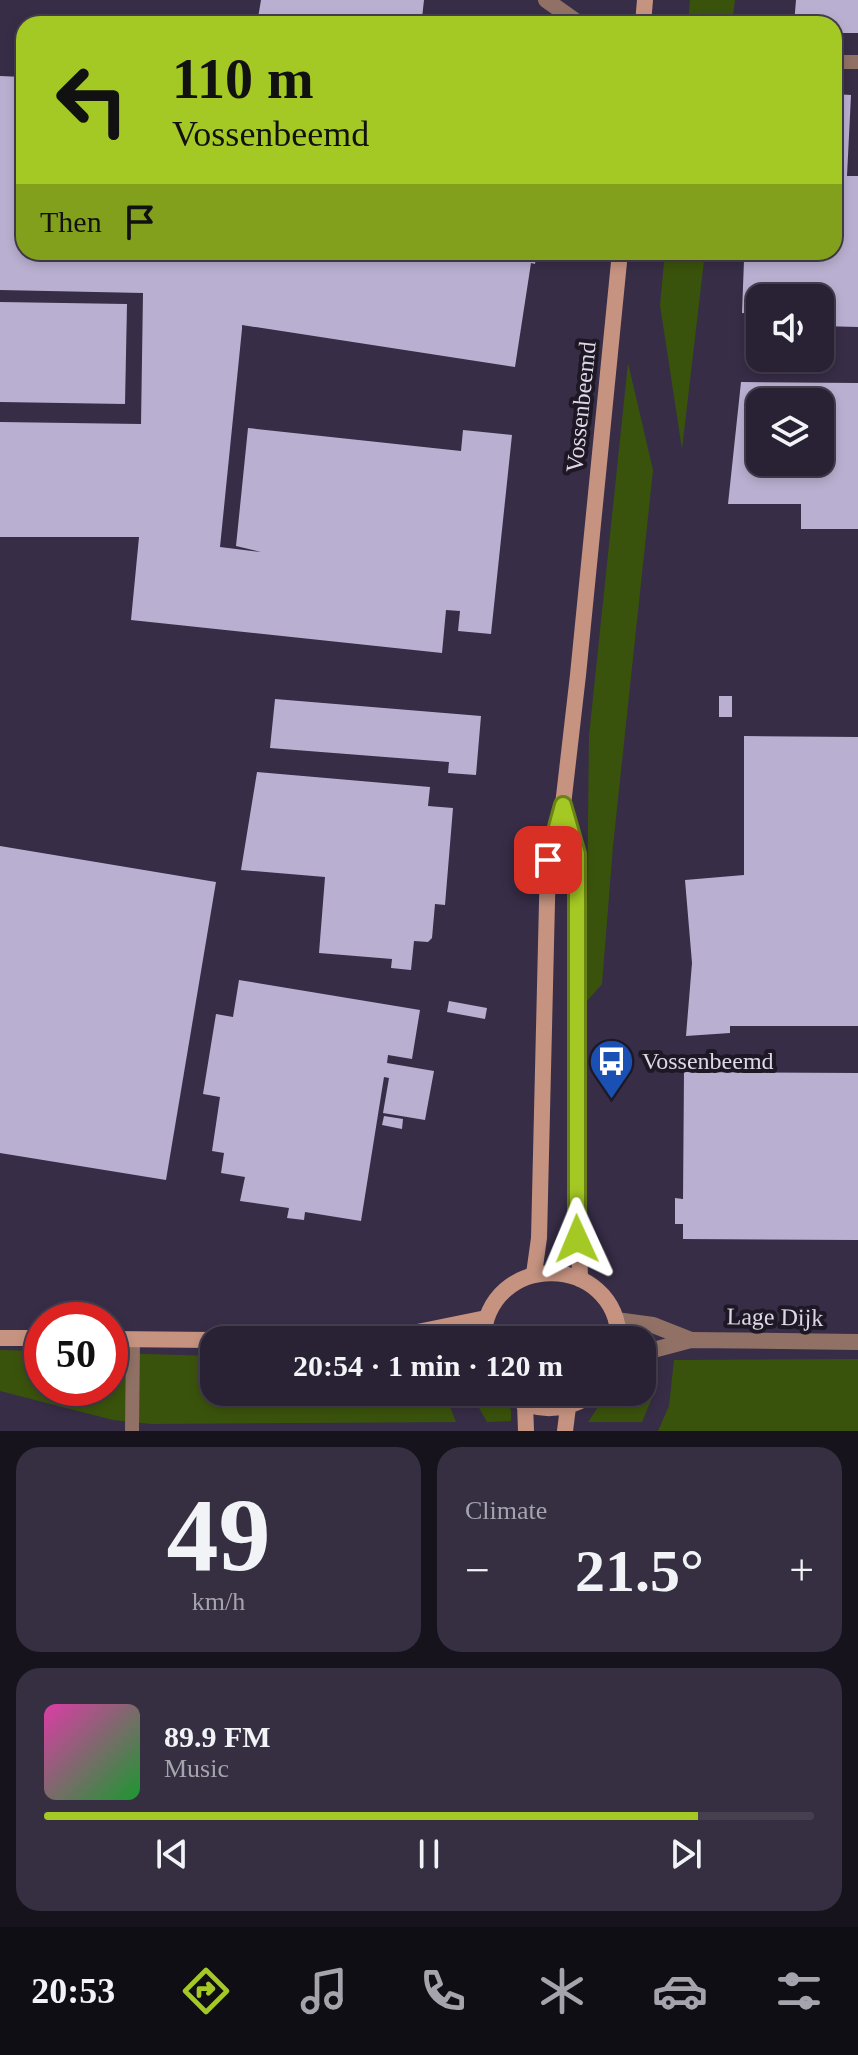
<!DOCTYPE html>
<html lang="en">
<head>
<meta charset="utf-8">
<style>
	:root { --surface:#292235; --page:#352f41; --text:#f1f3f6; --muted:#a5a4ad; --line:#453f50; --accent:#a4c824 }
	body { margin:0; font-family:Georgia,serif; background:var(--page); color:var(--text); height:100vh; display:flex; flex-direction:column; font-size:30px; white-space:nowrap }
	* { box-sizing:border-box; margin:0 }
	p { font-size:26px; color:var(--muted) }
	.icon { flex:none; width:44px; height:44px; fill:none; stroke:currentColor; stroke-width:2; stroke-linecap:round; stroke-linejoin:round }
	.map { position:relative; height:1431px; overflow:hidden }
	.panel { display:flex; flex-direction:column; gap:16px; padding:16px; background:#17131d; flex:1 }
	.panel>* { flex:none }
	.guide { position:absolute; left:16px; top:16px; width:826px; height:244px; border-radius:24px; box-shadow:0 4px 12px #0003,0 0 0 2px var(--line); background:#a4c824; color:#111; overflow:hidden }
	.controls { position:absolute; left:746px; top:284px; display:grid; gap:16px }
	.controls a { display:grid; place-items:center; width:88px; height:88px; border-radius:16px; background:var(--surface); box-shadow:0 4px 12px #0003,0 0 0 2px var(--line); font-size:40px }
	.speed { position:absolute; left:24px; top:1302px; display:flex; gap:16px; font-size:40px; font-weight:700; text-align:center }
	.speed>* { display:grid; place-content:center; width:104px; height:104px; border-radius:50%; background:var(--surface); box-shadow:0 4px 12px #0003,0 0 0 2px var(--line); line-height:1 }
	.speed .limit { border:12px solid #d22; background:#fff; color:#111 }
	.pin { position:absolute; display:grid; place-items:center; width:68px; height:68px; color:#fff; margin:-34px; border-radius:16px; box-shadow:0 4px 12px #0006 }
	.me { position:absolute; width:88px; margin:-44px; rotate:359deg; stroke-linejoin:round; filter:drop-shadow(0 0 6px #0008) }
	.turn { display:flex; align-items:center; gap:28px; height:168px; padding:0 24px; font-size:36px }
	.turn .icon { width:104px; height:104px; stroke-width:2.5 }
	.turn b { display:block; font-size:56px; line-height:68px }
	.then { display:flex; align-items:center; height:76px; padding:0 24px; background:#0003; gap:16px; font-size:30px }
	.big { font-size:60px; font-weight:700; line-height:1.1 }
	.panel .widget { flex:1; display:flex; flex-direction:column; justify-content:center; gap:12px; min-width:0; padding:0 28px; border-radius:24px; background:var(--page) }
	.panel .dial { align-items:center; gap:0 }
	.dial b { font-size:104px; line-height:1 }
	.song { display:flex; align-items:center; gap:24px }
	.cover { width:96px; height:96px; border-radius:12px; background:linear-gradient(135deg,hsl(320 70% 55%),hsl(130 70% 35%)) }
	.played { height:8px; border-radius:4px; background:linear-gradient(90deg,var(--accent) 85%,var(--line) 85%) }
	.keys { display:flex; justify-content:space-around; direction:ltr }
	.heat { display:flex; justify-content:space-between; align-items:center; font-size:44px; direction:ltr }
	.panel .tiles { flex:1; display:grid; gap:16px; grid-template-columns:1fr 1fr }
	.widget:last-child { grid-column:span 2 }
	.trip { position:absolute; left:200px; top:1326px; width:456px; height:80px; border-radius:24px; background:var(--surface); box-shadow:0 4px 12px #0003,0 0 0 2px var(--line); font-weight:700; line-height:80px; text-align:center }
	.dock { display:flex; height:128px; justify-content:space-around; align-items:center; background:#100e15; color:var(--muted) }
	.dock .icon { width:56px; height:56px }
	.dock .on { color:var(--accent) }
	.dock b { font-size:36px; color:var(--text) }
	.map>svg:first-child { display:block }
</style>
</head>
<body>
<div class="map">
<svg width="858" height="1431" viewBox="0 0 858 1431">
	<rect width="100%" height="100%" fill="#372d47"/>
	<g fill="#3a530c">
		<path d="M690,0H735L732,24H688Z"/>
		<path d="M665,252H705L682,449L660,305Z"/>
		<path d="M628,363L653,470L613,846L602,984L586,1002L589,736Z"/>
		<path d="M0,1350L42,1351V1388H110V1353L214,1356V1392H444L456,1422L151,1424L113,1420L0,1391Z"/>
		<path d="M858,1359V1431H658L669,1406L674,1360Z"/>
		<path d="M654,1363L652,1398L642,1422H588L608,1392H642V1368Z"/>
		<path d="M470,1392H498L511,1410V1421L487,1422Z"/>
	</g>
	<g fill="#b9afd0" fill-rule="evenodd">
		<path d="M261,0H424L422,18L452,24H257Z"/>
		<path d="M796,0H858V33H834V24H794Z"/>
		<path d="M0,76L24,77V252H537L535,264L531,263L515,367L242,325V329L220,547L261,552L236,546L248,428L461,451L463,430L512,435L491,634L458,631L460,611L446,610L442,653L131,620L139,537H0V422L141,424L143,293L0,290Z"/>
		<path d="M834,94L851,95L847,176H858V327L820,326V298H760V314L742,313L744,260H740L741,252H834Z"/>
		<path d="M0,302L127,304L125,404L0,402Z"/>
		<path d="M741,382L858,383V529H801V504H728ZM760,402H820V462H760Z"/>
		<rect x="719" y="696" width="13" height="21"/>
		<path d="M275,699L481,716L476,775L448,773L449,762L270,748Z"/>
		<path d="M744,736L858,737V1026H730V1033L686,1036L692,963L685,880L744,875Z"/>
		<path d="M257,772L430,787L428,806L453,808L445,905L435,904L432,938L428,942L414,941L411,970L391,968L392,959L319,953L325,877L241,870Z"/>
		<path d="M0,846L216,882L166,1180L0,1153Z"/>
		<path d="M239,980L420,1010L412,1059L388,1055L387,1063L434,1071L425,1120L383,1113L389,1078L384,1077L361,1221L305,1212L304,1220L287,1218L289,1208L240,1201L245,1177L221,1173L224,1153L212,1151L220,1097L203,1094L216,1014L233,1017Z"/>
		<path d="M449,1001L487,1008L485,1019L447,1012Z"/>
		<path d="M684,1072L858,1073V1240L683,1239V1224H675V1198L683,1199Z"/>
		<path d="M384,1116L403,1119L402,1129L382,1125Z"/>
	</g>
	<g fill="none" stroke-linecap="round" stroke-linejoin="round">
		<g stroke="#917165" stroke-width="14">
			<path d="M834,62H858"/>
			<path d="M132,1431L133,1339"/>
		</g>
		<g stroke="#917165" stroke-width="16">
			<path d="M546,0L580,24"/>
			<path d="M616,1320L653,1325L691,1340"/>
			<path d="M642,1353L691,1340L858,1342"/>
		</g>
		<g stroke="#c69381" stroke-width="16">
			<path d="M643,24L645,0"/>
			<path d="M563,806L577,854L576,1097L580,1279"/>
			<path d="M534,1274L539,1238L548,860L563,805L578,675L620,252"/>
			<path d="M0,1338H42"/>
			<path d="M110,1339L214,1340"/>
			<path d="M378,1340L486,1318"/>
			<path d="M483,1340C487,1250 617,1252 619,1340"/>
			<path d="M507,1392C533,1415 569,1412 595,1392"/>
			<path d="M525,1403L526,1431"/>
			<path d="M565,1431L568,1407"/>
		</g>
	</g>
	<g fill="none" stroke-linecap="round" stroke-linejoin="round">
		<defs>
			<path id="route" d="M548,860L563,805L577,854V1239"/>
		</defs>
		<use href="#route" stroke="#6b8217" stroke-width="20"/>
		<use href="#route" stroke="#a4c824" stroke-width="14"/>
	</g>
	<defs>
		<symbol id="bus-pin" viewBox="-11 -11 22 30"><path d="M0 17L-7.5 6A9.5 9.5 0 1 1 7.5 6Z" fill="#1a4fb4" stroke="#1d1824"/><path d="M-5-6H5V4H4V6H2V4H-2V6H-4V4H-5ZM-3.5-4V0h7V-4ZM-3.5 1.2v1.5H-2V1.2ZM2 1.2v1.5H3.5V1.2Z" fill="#fff"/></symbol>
	</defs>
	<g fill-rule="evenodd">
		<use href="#bus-pin" x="586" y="1036" width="51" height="69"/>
	</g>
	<g text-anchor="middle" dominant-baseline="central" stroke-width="8" stroke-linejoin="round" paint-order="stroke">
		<g font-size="24" fill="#ded7e8" stroke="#1d1824">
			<text transform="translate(581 407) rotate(-84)">Vossenbeemd</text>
			<text transform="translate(775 1317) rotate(1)">Lage Dijk</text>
		</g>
		<g font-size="24" fill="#ded7e8" stroke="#1d1824" text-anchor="start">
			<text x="642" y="1061">Vossenbeemd</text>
		</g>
	</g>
</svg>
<div class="controls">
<a><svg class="icon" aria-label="sound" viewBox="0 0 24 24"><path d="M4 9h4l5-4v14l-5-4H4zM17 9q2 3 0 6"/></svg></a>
<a><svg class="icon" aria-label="layers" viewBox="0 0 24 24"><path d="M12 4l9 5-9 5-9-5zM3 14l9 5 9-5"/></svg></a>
</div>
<div class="speed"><div class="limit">50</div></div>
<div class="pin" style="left:548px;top:860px;background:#d93025"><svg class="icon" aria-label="arrive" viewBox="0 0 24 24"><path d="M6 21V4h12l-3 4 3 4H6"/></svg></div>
<svg class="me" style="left:577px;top:1239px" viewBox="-20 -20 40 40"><path d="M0-17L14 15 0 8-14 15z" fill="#a4c824" stroke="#fff" stroke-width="4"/></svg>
<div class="trip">20:54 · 1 min · 120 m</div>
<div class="guide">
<div class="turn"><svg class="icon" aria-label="left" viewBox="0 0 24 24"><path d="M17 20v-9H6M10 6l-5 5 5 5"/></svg><div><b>110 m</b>Vossenbeemd</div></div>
<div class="then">Then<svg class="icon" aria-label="arrive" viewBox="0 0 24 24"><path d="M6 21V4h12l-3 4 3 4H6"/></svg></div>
</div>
</div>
<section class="panel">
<div class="tiles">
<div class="widget dial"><b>49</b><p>km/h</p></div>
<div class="widget"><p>Climate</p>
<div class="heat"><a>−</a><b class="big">21.5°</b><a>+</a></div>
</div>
<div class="widget">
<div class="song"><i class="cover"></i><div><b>89.9 FM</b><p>Music</p></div></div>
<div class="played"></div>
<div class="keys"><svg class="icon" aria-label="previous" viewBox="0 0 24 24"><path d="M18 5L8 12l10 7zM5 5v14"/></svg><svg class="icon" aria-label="pause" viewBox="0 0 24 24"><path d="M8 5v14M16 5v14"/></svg><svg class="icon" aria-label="next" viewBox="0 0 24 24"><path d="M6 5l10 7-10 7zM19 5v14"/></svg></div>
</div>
</div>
</section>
<nav class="dock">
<b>20:53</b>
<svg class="icon on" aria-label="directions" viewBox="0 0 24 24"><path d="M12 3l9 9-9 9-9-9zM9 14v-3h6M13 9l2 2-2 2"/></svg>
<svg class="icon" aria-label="music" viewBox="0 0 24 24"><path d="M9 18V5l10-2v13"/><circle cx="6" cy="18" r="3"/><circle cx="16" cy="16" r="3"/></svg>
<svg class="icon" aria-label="phone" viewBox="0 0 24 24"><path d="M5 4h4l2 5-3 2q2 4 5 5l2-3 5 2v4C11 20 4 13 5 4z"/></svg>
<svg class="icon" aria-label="climate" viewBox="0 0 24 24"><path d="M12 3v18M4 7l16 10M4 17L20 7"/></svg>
<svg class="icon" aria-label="car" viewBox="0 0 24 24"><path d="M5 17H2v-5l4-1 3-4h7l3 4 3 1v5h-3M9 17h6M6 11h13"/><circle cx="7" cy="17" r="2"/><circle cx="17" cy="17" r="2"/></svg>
<svg class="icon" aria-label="filters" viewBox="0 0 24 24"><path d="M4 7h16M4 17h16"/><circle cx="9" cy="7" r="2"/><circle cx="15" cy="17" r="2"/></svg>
</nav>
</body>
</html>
